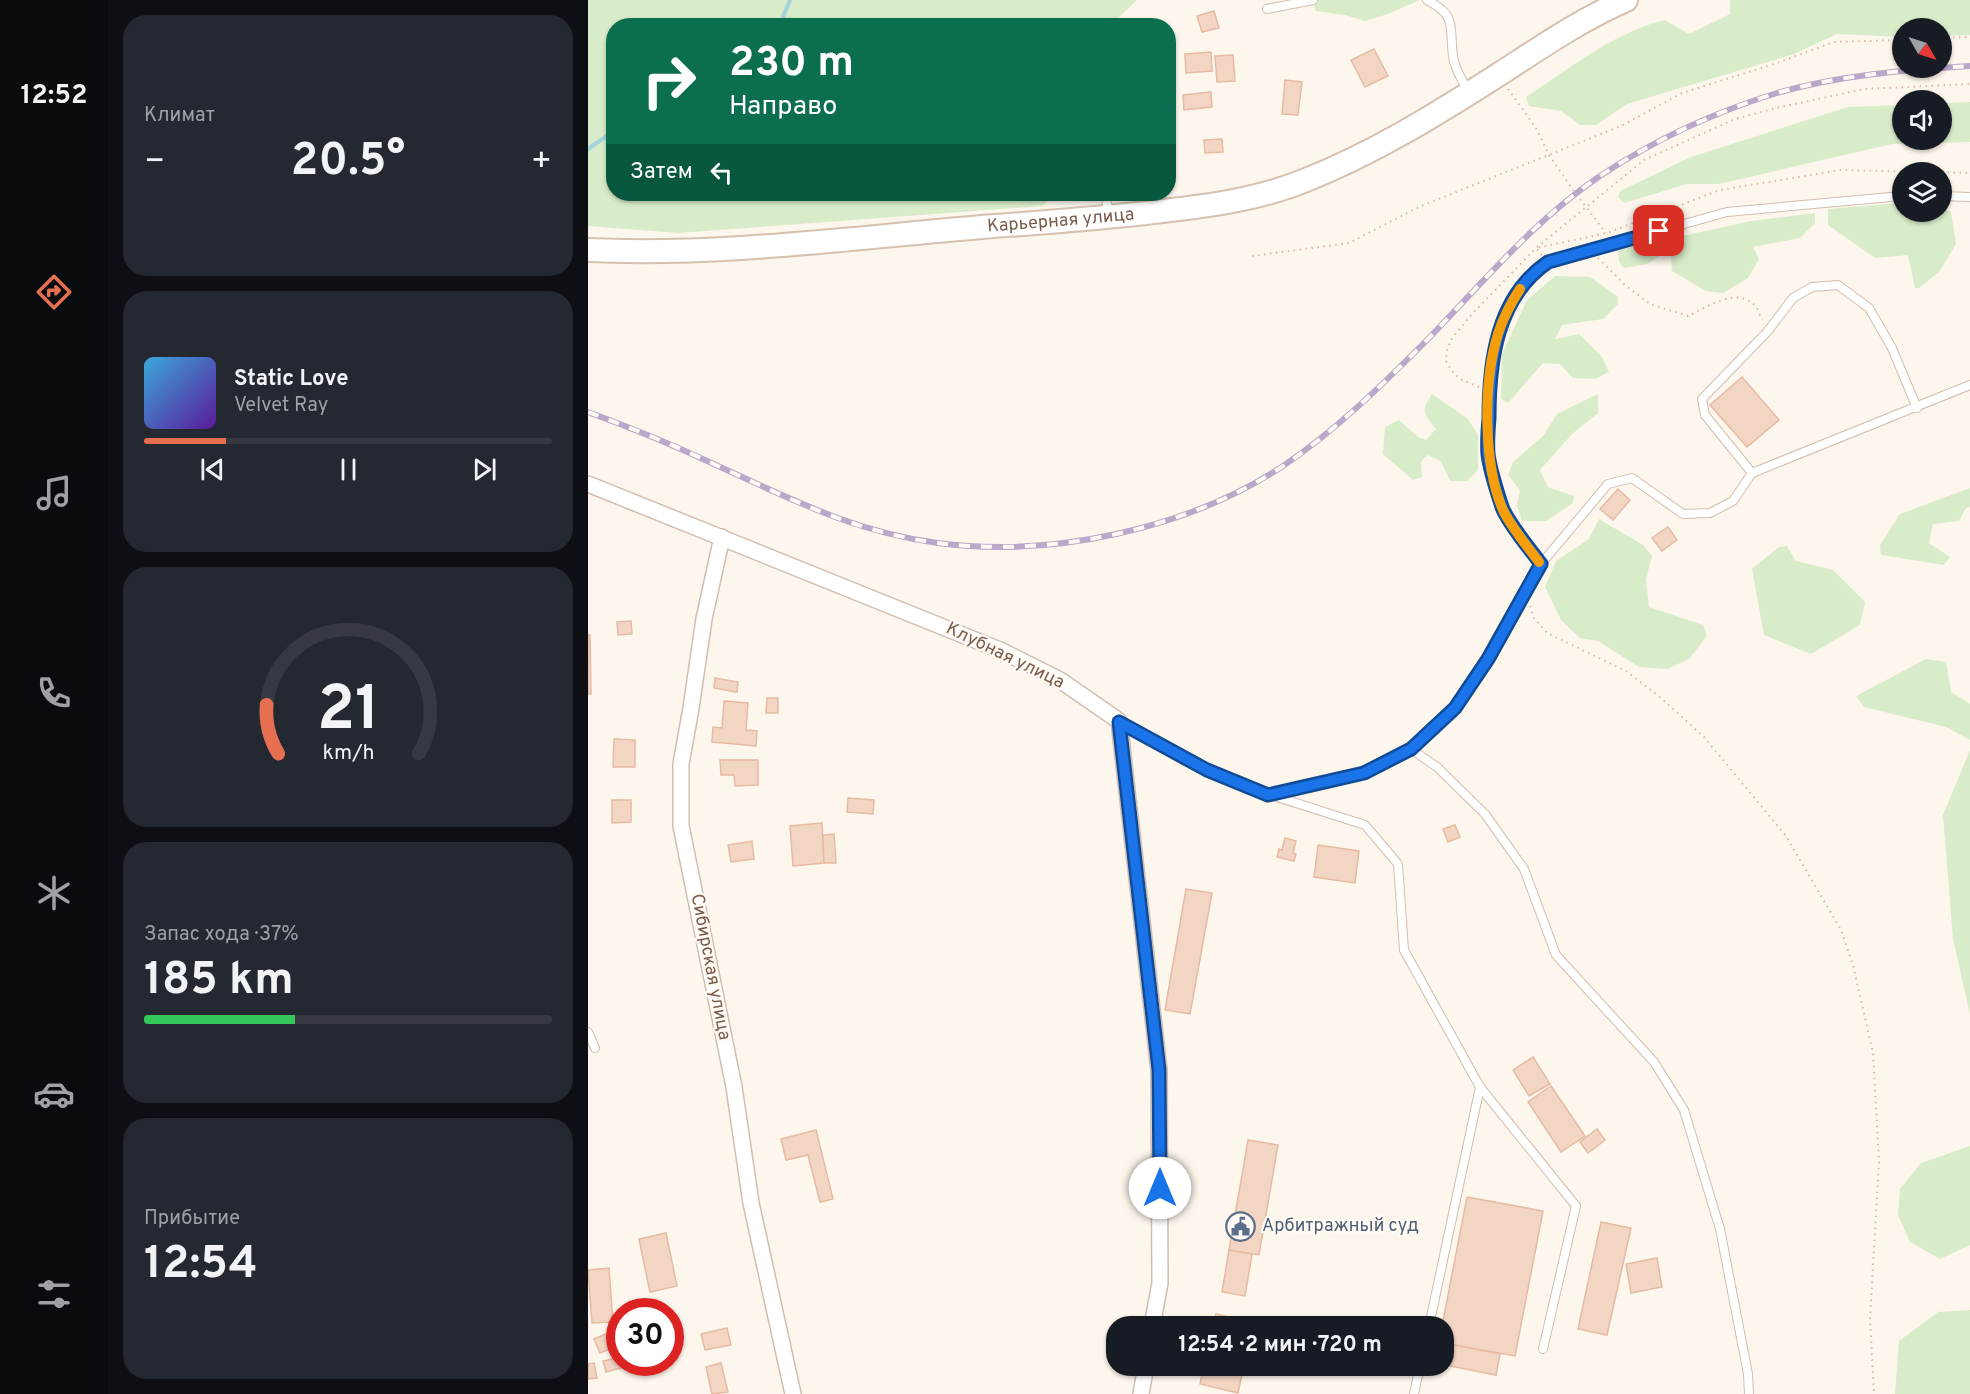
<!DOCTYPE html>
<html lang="ru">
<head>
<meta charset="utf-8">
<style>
	:root { --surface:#171b24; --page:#242831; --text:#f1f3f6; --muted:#9ea1a6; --line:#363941; --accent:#e76f51 }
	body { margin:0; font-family:Overpass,sans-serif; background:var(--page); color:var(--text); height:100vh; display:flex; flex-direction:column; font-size:22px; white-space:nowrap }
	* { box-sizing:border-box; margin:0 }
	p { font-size:20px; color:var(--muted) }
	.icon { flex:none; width:33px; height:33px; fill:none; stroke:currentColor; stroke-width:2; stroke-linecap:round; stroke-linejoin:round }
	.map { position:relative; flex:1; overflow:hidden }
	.sheet { display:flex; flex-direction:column; gap:15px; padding:15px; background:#0d0f14; width:480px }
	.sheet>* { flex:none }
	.hud { position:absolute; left:18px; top:18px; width:570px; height:183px; border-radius:24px; box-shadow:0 2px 4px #0004; background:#0b6e4f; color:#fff; overflow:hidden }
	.needle { width:39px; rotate:129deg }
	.buttons { position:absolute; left:1304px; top:18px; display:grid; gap:12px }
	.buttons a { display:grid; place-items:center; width:60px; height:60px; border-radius:50%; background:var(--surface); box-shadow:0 2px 4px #0004; font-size:30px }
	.speed { position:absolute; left:18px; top:1298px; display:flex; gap:12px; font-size:30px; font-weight:700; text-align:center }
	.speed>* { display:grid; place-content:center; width:78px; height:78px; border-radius:50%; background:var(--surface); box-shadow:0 2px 4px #0004; line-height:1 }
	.speed .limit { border:9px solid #d22; background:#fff; color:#111 }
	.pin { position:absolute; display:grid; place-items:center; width:51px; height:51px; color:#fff; margin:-26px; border-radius:12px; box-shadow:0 3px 9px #0006 }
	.me { position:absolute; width:66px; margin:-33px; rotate:0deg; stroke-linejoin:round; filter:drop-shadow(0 0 4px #0008) }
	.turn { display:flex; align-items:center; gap:21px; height:126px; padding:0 24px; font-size:27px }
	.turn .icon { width:78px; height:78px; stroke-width:2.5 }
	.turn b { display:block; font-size:42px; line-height:51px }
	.then { display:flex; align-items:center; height:57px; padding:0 24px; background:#0003; gap:12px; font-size:22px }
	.big { font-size:45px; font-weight:700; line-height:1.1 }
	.sheet .tile { flex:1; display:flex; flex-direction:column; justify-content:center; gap:9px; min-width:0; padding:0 21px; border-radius:24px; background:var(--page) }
	.sheet .dial { align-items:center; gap:0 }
	.dial svg { height:156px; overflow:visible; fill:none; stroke:var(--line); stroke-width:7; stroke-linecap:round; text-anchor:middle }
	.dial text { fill:var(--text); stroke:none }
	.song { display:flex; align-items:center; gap:18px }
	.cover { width:72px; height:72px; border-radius:9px; background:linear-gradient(135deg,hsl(200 70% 55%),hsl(270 70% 35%)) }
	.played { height:6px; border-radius:3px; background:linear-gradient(90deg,var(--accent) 20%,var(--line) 20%) }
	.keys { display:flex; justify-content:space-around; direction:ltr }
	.heat { display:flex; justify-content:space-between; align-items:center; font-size:33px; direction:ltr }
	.charge { height:9px; border-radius:4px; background:linear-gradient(90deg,#34c759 37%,var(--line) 0) }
	.trip { position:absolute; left:518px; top:1316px; width:348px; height:60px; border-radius:24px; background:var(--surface); box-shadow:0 2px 4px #0004; font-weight:700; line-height:60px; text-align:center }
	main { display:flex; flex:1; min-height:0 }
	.tab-bar { display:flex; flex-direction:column; width:108px; justify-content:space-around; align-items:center; background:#090b0e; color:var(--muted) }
	.tab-bar .icon { width:42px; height:42px }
	.tab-bar .selected { color:var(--accent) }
	.tab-bar b { font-size:27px; color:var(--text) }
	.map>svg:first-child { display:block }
</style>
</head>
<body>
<main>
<nav class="tab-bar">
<b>12:52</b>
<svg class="icon selected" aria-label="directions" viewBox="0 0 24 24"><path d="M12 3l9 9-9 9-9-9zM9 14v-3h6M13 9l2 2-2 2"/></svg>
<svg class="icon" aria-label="music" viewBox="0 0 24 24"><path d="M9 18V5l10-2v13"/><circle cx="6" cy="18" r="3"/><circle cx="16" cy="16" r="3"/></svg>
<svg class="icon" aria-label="phone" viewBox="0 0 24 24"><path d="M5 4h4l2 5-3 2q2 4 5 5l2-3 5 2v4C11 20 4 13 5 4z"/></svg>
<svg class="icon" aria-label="climate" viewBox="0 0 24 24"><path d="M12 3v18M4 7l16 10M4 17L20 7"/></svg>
<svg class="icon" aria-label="car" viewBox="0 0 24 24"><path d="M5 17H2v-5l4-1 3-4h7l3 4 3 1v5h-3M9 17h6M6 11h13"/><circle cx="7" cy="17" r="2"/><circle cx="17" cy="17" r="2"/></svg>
<svg class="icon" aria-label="filters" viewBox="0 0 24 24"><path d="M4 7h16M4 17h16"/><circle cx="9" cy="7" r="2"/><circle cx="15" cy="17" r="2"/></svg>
</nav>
<section class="sheet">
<div class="tile"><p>Климат</p>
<div class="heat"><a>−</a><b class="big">20.5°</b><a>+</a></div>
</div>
<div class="tile">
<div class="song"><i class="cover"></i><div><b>Static Love</b><p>Velvet Ray</p></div></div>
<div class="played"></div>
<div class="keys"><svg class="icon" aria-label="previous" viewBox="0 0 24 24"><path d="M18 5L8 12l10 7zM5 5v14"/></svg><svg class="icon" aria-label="pause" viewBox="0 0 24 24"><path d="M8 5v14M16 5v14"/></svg><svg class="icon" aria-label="next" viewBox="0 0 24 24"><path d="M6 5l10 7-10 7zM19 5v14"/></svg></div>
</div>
<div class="tile dial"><svg viewBox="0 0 100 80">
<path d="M14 69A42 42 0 1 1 86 69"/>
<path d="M14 69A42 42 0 0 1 8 44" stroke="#e76f51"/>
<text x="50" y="56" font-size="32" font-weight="700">21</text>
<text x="50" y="72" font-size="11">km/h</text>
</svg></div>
<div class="tile"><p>Запас хода · 37%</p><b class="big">185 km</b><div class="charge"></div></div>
<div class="tile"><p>Прибытие</p><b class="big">12:54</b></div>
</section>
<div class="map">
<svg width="1382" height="1394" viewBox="0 0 1382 1394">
	<rect width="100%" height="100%" fill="#fdf6ec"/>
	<g fill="#d8ecc9">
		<path d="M0,0H549L522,26H26V194H464L455,206L90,233L0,226Z"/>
		<path d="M723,0H832L800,14L777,21L757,15L728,11Z"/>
		<path d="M1142,0H1382V35L1353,36V28H1314V37L1249,34L1206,54L1039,104L1008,125H992L973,111L941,106L938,97C981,69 1026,32 1077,20L1101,34L1142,14Z"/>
		<path d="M1382,102V142L1304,144L1131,184H1099L1036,203L1030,197L1032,191L1103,157L1260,107L1314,105V140H1353V103Z"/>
		<path d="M1314,203V212H1353V209L1363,212L1368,244L1351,272L1331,288H1327L1320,255L1287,258L1240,225V209Z"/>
		<path d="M1227,213V223L1212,238L1165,247L1171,259L1160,278L1135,293L1118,291L1084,271L1083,256L1078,252L1059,264L1035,268L1031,261L1030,250L1163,221Z"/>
		<path d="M967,276L1002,277L1030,297V304L1015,319L974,325L967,339L991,334L1014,357L1021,372L1007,379L985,378L972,364L955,363L920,403L913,399L914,354L939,300Z"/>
		<path d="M844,394L880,419L890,435V470L879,481H862L853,461L839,455L833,462L834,477L825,480L795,454L797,427L811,420L830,437L838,440L848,429C836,413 832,412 844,394Z"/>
		<path d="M1010,394V413L984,434L952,470L960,487L986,496L985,503L958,521H934L929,505L932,490L920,475L925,462L955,436L969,414Z"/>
		<path d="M1382,488V507L1378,508L1371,521L1345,524L1341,543L1362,557L1356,565L1293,555L1292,545L1312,514Z"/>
		<path d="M1011,519L1055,545L1064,556L1058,579L1061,607L1115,625L1119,636L1101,659L1079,669L1051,667L1010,641L992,638L973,620L957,587L968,561L1001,539Z"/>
		<path d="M1199,546L1208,561L1245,570L1277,602L1272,625L1223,654L1176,635L1164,569L1191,547Z"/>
		<path d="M1338,659L1358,662L1363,692L1382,704V740L1358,727L1276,707L1268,696Z"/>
		<path d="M1382,750V1014L1365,939L1355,815Z"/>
		<path d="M1382,1146V1245L1352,1259L1322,1242L1310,1215L1312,1189L1333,1163Z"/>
		<path d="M1382,1310V1394H1307L1311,1341L1350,1312Z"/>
	</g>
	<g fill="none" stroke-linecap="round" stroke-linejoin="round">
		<g stroke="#a5d3da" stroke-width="4">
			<path d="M202,0L195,17L203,26"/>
			<path d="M0,149L26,131"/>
		</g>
	</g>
	<g fill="#f3d5c3" stroke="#e6bba3" stroke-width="1.5">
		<path d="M626,11L631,28L614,32L609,16Z"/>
		<path d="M786,49L800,76L777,87L763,60Z"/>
		<path d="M623,52L624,71L598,73L597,54Z"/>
		<path d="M645,55L647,81L629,82L627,56Z"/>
		<path d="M697,80L714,82L710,115L694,114Z"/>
		<path d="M623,92L624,107L596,110L595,95Z"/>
		<path d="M634,139L635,152L617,153L616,140Z"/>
		<path d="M1154,377L1191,420L1159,447L1122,405Z"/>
		<path d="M1030,489L1042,500L1025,520L1012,509Z"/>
		<path d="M1080,527L1089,540L1074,551L1064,538Z"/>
		<path d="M43,621L44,634L30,635L29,622Z"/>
		<path d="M0,635H2L3,694H0Z"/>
		<path d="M127,678L150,682L149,692L126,688Z"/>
		<path d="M179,698H190V713H178Z"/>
		<path d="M136,701L160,703L158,730L169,731L168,746L124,742L125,727L134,728Z"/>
		<path d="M26,739L47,740V767H25Z"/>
		<path d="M132,760H170V785L147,786L146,775H133Z"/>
		<path d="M260,798L286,800L285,814L259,812Z"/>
		<path d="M24,800H43V822L24,823Z"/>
		<path d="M234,823L236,863L205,866L202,826Z"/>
		<path d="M867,825L872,837L860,842L855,829Z"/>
		<path d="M246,834L248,863H236L235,835Z"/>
		<path d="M697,838L708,841L705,853L708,854L706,861L689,857L691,849L694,850Z"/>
		<path d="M164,841L166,859L143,862L140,845Z"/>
		<path d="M730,845L771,851L767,883L726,877Z"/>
		<path d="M598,889L624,893L602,1014L577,1010Z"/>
		<path d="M945,1057L962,1084L941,1096L925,1070Z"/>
		<path d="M963,1086L997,1136L973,1152L940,1102Z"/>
		<path d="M1009,1129L1017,1140L1000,1153L992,1142Z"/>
		<path d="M228,1130L245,1199L232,1202L220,1155L198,1160L193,1139Z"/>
		<path d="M660,1140L690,1145L671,1255L641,1250Z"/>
		<path d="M879,1197L955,1211L927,1356L855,1343L854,1326Z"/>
		<path d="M1013,1222L1043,1228L1019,1335L990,1329Z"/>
		<path d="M78,1233L89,1286L62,1292L51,1239Z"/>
		<path d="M641,1250L664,1254L657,1296L634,1292Z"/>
		<path d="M1069,1258L1074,1287L1043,1293L1038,1264Z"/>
		<path d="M21,1268L25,1322L4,1323L0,1270Z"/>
		<path d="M69,1299L72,1311H55L53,1303Z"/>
		<path d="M628,1314L666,1323L665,1326H625Z"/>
		<path d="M32,1328V1345L12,1353L6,1339Z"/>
		<path d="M139,1328L143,1345L117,1350L113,1334Z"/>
		<path d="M861,1344L912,1354L908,1375L857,1365Z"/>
		<path d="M32,1357V1362H54L18,1372L15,1361Z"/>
		<path d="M6,1363L9,1378L0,1379V1364Z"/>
		<path d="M133,1363L140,1392L124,1394L118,1367Z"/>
		<path d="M616,1365H656L650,1393L612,1384Z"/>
	</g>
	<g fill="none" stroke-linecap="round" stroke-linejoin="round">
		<defs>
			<g id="service">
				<path d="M839,0C870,16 861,27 865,56C866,68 875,81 880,92"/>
				<path d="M679,9L725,0"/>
				<path d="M517,194L521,215"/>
				<path d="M1353,196L1382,197"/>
				<path d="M1164,473L1382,385"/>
				<path d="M953,564L915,510L900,455L901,390L910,334L921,306L944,272L960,262L1139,212L1314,196"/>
				<path d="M532,722L619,770L680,794L777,825L810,864L816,950L892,1087L988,1206L955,1349"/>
				<path d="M823,749L849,767L897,814L936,869L968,955L1066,1062L1096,1110L1132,1229L1160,1374L1161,1394"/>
				<path d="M680,794L776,773L823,749L867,708L900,659L953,564L1020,484L1044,478L1095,514L1122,513L1145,501L1164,473L1117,415L1114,399L1179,332L1205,298L1224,287L1250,285L1281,308L1304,348L1329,408"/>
				<path d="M0,1032L7,1048"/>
				<path d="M841,1326L892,1087"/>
				<path d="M826,1394L832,1365"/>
			</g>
			<g id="minor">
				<path d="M0,484L412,650L472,680L531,721L571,1070L572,1283L564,1326"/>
				<path d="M134,537L116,619L103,708L93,764V826L146,1087L163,1203L205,1394"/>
				<path d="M553,1394L558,1365"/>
			</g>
			<g id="secondary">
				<path id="s1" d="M0,250C131,256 263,238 394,227C448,223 503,219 558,213C612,207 667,201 718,180C786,153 849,114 910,75C952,48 992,20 1038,0"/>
			</g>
		</defs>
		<use href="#service" stroke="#d1beb0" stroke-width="10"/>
		<use href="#minor" stroke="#d1beb0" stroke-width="18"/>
		<use href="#secondary" stroke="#d6c0b0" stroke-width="26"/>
		<g stroke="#d9b8a5" stroke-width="2" stroke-dasharray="1.5 4.5" stroke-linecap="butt">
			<path d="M1353,38L1382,37"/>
			<path d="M920,89L948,128L961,155L988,194L1018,233"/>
			<path d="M954,255L948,248L1019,233L1132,190L1252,170L1382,173"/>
			<path d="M664,256L761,243L833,206L1033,126L1094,93L1186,64L1246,42L1314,40"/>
			<path d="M1010,258L1037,285L1062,304L1100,316C1119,307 1151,285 1168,307C1171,310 1172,317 1174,320"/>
			<path d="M891,387L872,379L864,371L858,361L859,350L864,338L885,313L948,248L1056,160L1147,119L1188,108L1277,89L1382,84"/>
			<path d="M942,606L946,618L959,633L1038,671L1073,698L1116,737L1198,836L1253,930L1265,965L1285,1053L1291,1162L1282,1318L1286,1394"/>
		</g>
		<use href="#service" stroke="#fff" stroke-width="8"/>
		<use href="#minor" stroke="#fff" stroke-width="15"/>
		<use href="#secondary" stroke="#fff" stroke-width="22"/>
		<defs>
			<path id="rail" d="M0,412C44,428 88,446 130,466C205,500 267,532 350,543C463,558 600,529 695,466C747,431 792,387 836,343C892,286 945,221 1012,176C1066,140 1127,112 1189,93C1251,75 1318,70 1382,66"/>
		</defs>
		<use href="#rail" stroke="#b9a8c9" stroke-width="6"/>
		<use href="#rail" stroke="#fffaf3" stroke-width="4" stroke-dasharray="11" stroke-linecap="butt"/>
	</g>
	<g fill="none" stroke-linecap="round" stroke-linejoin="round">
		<defs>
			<path id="route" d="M572,1188L571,1070L531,722L619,770L680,795L776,773L823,749L867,708L900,659L953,564C942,549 920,523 914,507C909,491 902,471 900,454C899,442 900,430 901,418C901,360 909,297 960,262L1071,231"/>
		</defs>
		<use href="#route" stroke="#114b97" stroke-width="15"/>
		<use href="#route" stroke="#1a73e8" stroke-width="10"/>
		<path stroke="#f59e0b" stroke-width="10" d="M932,289C923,303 915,318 910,334C895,382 895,464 915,510C923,527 940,547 951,562"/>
	</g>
	<defs>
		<symbol id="civic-ring" viewBox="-11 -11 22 22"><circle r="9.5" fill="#fffaf3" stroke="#5c6f8a" stroke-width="1.5"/><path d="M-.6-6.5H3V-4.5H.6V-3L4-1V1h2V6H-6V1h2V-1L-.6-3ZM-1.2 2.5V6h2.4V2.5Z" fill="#5c6f8a"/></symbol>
	</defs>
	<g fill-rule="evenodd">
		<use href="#civic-ring" x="636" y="1210" width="33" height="33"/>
	</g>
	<g text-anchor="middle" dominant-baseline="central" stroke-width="4.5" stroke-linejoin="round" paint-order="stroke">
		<g font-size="18" fill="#7a5c4d" stroke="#fffaf3">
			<text stroke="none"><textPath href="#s1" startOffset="474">Карьерная улица</textPath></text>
			<text transform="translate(417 656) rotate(26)">Клубная улица</text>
			<text transform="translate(122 967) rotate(79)">Сибирская улица</text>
		</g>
		<g font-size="18" fill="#4e5e75" stroke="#fffaf3" text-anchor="start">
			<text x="674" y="1226">Арбитражный суд</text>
		</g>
	</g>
</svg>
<div class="buttons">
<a><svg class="needle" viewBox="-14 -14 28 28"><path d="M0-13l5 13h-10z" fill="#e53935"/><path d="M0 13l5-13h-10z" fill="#9ea1a6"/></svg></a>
<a><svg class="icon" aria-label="sound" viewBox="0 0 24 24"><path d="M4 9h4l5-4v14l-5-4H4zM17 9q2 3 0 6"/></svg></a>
<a><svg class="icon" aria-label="layers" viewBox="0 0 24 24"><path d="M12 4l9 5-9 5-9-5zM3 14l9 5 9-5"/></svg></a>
</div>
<div class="speed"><div class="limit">30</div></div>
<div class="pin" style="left:1071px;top:231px;background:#d93025"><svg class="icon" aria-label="arrive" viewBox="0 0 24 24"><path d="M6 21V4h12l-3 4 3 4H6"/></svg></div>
<svg class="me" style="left:572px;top:1188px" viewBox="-20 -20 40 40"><circle r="19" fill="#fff"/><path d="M0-13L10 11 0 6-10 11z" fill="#1a73e8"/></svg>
<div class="trip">12:54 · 2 мин · 720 m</div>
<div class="hud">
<div class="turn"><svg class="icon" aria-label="right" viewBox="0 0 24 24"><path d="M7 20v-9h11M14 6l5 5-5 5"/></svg><div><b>230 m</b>Направо</div></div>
<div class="then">Затем<svg class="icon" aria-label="left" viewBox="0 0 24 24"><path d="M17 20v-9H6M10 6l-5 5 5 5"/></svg></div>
</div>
</div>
</main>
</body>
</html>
